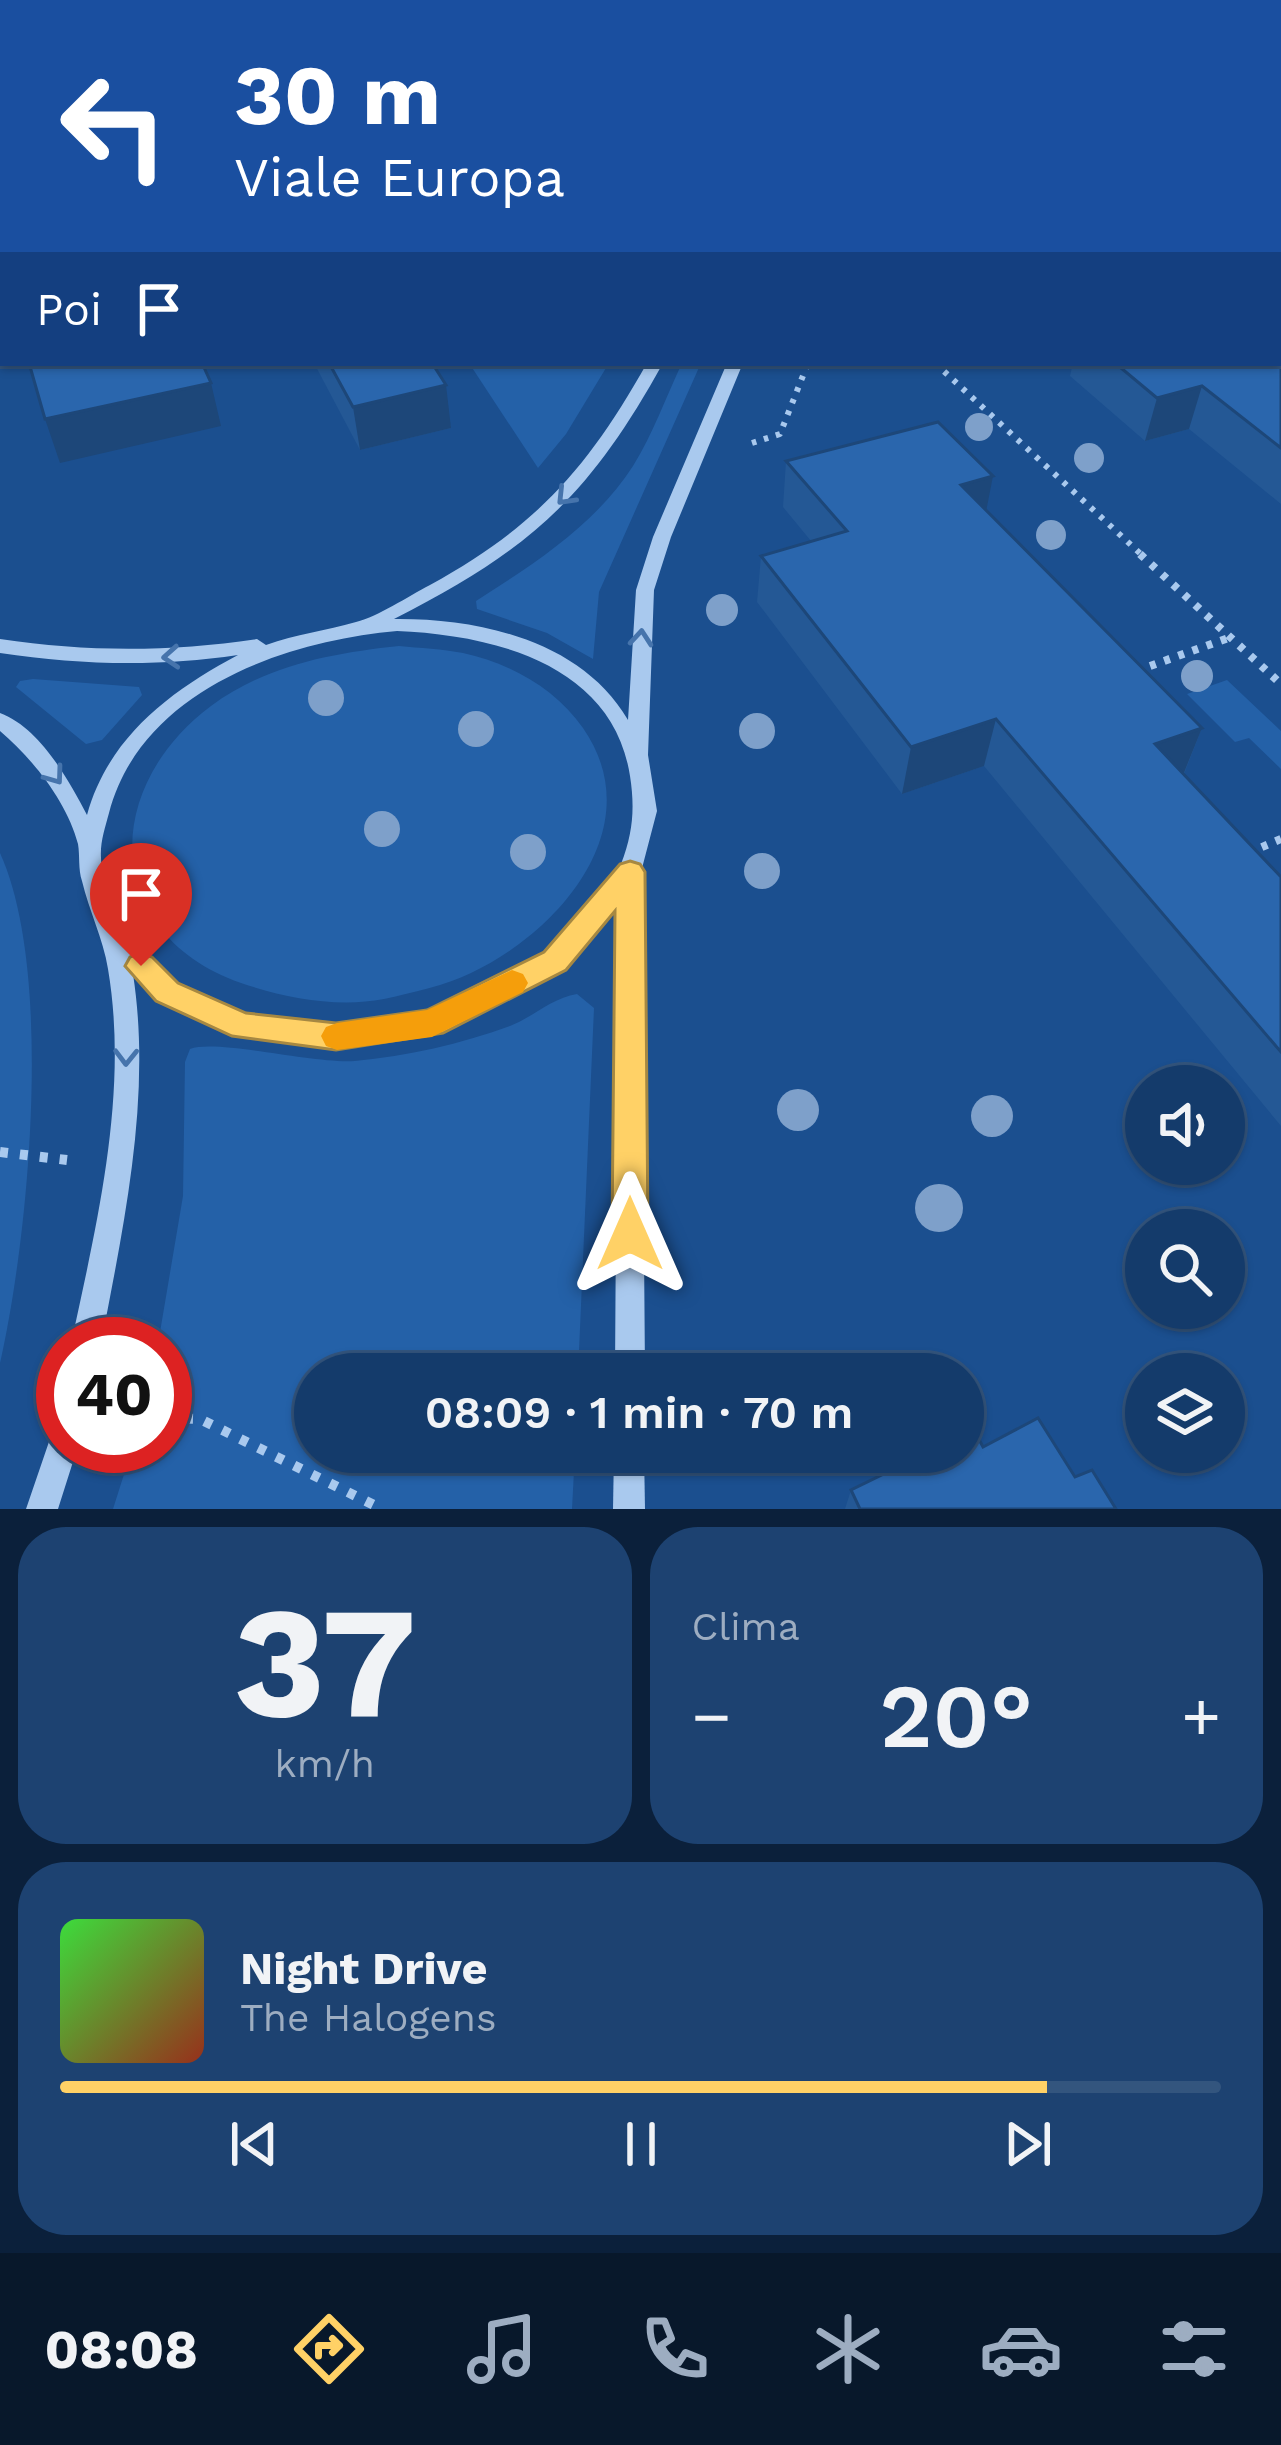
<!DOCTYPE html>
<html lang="it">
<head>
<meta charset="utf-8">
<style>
	:root { --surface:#143b6b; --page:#1d4271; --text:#f1f3f6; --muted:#9dadc1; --line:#33557e; --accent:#ffd166 }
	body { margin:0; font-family:"Work Sans",sans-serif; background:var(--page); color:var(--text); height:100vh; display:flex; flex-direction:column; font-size:45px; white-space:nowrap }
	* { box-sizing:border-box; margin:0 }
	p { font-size:39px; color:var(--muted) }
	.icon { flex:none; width:66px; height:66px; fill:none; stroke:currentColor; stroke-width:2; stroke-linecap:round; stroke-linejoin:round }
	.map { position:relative; height:1509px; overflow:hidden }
	.details { display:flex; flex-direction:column; gap:18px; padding:18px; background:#0b203b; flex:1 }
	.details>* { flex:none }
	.hud { position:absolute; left:0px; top:0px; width:1281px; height:366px; box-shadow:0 3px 9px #0004,0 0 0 3px var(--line); background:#1a4fa0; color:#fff; overflow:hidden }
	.buttons { position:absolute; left:1125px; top:1065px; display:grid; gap:24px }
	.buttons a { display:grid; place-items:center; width:120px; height:120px; border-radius:50%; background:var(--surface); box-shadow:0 3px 9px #0004,0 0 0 3px var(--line); font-size:60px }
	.speed { position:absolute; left:36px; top:1317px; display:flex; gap:24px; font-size:60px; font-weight:700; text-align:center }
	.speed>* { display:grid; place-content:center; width:156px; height:156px; border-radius:50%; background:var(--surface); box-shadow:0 3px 9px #0004,0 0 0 3px var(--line); line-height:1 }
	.speed .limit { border:18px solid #d22; background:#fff; color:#111 }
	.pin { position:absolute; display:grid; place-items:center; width:102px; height:102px; color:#fff; margin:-123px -51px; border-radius:50% 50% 50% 0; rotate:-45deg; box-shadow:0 0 12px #0007 }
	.pin .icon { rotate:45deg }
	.me { position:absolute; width:132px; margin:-66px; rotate:0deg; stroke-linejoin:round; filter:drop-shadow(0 0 9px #0008) }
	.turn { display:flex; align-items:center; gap:42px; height:252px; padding:0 36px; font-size:54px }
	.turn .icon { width:156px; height:156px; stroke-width:2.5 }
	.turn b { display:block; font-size:84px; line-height:102px }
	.then { display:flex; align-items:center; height:114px; padding:0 36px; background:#0003; gap:24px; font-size:45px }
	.big { font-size:90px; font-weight:600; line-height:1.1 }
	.details .widget { flex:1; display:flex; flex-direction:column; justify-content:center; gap:18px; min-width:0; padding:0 42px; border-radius:48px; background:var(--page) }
	.details .dial { align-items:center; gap:0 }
	.dial b { font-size:156px; line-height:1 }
	.song { display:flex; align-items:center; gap:36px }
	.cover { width:144px; height:144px; border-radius:18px; background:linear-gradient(135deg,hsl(120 70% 55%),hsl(10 70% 35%)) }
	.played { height:12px; border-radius:6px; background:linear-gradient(90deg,var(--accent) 85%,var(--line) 85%) }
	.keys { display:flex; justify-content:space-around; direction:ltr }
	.heat { display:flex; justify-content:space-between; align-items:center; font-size:66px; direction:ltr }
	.details .tiles { flex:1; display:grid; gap:18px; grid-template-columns:1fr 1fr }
	.widget:last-child { grid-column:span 2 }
	.trip { position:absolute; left:294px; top:1353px; width:690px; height:120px; border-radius:60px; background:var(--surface); box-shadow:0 3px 9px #0004,0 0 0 3px var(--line); font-weight:600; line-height:120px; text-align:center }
	.tabs { display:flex; height:192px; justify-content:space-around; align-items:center; background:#08182b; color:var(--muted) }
	.tabs .icon { width:84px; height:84px }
	.tabs .current { color:var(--accent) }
	.tabs b { font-size:54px; color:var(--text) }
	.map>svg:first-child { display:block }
</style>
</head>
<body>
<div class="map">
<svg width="1281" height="1509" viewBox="0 0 1281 1509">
	<rect width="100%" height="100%" fill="#1b4f8f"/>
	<g fill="#2461a8">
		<path d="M469,363H609L566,434L538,468Z"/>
		<path d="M682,363H701L599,592L593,659L547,633L477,609L476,601C534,564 595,525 633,466C653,434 666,397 682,363Z"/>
		<path d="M399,646C420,648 442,649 463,653C510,663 556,689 583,728C651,826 560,931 471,973C447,985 411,993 384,999C337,1008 285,998 241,983C103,934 100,789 211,706C266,665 333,653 399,646Z"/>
		<path d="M33,679L139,687L142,695L102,740L86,744L16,687L20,681Z"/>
		<path d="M1227,680L1281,731V769L1249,738L1235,742L1187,694Z"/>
		<path d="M0,853C54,972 29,1235 0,1363Z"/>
		<path d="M577,994L594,1008L578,1374H315V1452H575L572,1509H113L133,1446H165V1344H158L183,1196L185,1062L190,1049C218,1039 313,1064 355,1061C407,1056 461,1044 510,1026C533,1017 552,998 577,994Z"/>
	</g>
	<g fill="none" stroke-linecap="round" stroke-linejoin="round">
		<path stroke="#a9c9ee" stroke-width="4.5" stroke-dasharray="3 4.5" stroke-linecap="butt" d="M728,3L747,0"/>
		<g stroke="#a9c9ee" stroke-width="6" stroke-dasharray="4.5 8" stroke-linecap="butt">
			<path d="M935,363L1144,557"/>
			<path d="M752,443L780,434L808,363"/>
		</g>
		<g stroke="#a9c9ee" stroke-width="8" stroke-dasharray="6 9" stroke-linecap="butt">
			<path d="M1140,554L1281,684"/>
			<path d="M1136,671L1231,637"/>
			<path d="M1248,853L1281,839"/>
		</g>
		<g stroke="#a9c9ee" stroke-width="10" stroke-dasharray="8 12" stroke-linecap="butt">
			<path d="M0,1152L67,1160"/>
			<path d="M165,1418L200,1419L382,1509"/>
		</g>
		<g fill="#a9c9ee" fill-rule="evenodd">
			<path d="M891,0H901L900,3H890Z"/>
			<path d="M1281,247V255L1278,256V248Z"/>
			<path d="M647,363H663C589,497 530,550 394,619C480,618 582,641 628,720L636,590L653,537L727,363H743L671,537L654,590L648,755L657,811L641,872L645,1374H615L618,902L563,968L432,1033L336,1048L243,1036L158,999L133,974C152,1097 124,1223 101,1344H71C97,1223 129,1093 108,969C103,938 89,911 82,881C78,869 80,856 78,844C67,802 33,759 0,731V713C40,728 68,779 87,815C108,738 170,691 238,655C158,667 80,665 0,653V639C87,652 170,652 257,639L266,645C296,634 326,631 356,622C379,616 407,597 430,585C537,526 588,468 647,363ZM397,631C493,635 613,664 630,776C635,808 633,833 621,864C614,882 594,899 581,914C570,927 559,945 545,955C532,965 512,971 497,979C475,990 454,1003 432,1011C390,1028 286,1028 243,1015C229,1010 215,1003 202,997C149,973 102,918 101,858C100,842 105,828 109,813C141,690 285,641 397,631Z"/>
			<path d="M63,1429V1446H78L58,1509H26L52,1433Z"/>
			<path d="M614,1452H644L645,1509H613Z"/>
		</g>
	</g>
	<g fill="#7ea0ca">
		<circle cx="979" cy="427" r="14"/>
		<circle cx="1089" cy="458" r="15"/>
		<circle cx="1051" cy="535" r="15"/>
		<circle cx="722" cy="610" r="16"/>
		<circle cx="1197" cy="676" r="16"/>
		<circle cx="326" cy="698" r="18"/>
		<circle cx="476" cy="729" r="18"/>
		<circle cx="757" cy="731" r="18"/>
		<circle cx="382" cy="829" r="18"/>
		<circle cx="528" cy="852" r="18"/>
		<circle cx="762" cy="871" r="18"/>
		<circle cx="798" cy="1110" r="21"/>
		<circle cx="992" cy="1116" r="21"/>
		<circle cx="939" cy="1208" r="24"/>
	</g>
	<g fill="#245895">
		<path d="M1017,0H1281V190L1278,191V3H1022Z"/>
		<path d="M1281,312V504L1189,429L1145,441L1070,376L1073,363H1278Z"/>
		<path d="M314,363H432L451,428L360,450Z"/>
		<path d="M786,461L986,510L1202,728L1184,774L1281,877V1126L984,766L902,794L757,602L761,556L811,541L783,507Z"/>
		<path d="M983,1447L1075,1477L1116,1509H845L851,1490Z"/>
	</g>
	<g fill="#1d4779">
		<path d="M497,0H608V3H478Z"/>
		<path d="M3,67V107L0,108V68Z"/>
		<path d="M1281,136V190L1278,191V137Z"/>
		<path d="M211,383L221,426L60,463L45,419Z"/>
		<path d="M446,385L451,428L360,450L353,407Z"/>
		<path d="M1202,386L1189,429L1145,441L1157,398Z"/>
		<path d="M993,476L984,522L961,485Z"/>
		<path d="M996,719L984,766L902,794L911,747Z"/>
		<path d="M1202,728L1183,775L1155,744Z"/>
	</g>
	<g fill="#2a66ad" stroke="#1d4779" stroke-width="3">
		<path d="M0,0H497L478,3H3V67L0,68Z"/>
		<path d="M1068,0H1281V19H1278V3H1052Z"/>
		<path d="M1278,20L1281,21V136L1278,137Z"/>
		<path d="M1278,312H1281V448L1202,386L1157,398L1115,363H1278Z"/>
		<path d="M29,363H202L211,383L45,419Z"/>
		<path d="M329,363H432L446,385L353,407Z"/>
		<path d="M938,422L993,476L961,485L1202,728L1155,744L1281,877V1052L996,719L911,747L761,556L847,531L786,461Z"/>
		<path d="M1038,1418L1075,1477L1092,1470L1116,1509H860L851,1490L929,1452H963V1435L974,1430L983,1447Z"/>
	</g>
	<defs><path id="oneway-chevron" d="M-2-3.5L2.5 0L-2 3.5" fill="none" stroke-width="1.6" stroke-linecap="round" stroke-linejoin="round" transform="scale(3)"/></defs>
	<g stroke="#4674ac">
		<use href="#oneway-chevron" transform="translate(565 497) rotate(134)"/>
		<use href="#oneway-chevron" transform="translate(641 638) rotate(-85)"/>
		<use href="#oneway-chevron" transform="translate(171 657) rotate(176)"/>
		<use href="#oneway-chevron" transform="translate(55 776) rotate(54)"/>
		<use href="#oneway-chevron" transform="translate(126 1057) rotate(91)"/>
	</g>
	<path fill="#ffd166" stroke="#a68842" stroke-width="3" d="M630,861L640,864L645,872L648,1234L643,1246L630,1251L618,1246L612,1234L615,911L566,970L443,1033L336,1050L232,1036L156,1001L125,966L130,957L141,953L152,957L178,983L246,1013L336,1023L427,1010L544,952L620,864Z"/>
	<path fill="#f59e0b" d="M512,970L523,974L528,983L523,992L432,1037L337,1050L326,1046L321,1036L326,1027L337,1023L427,1010Z"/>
</svg>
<div class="buttons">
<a><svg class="icon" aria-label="sound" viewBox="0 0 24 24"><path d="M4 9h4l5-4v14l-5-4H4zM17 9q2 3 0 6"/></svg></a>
<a><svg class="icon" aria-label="search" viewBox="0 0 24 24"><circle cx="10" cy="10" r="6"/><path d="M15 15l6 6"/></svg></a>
<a><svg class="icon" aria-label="layers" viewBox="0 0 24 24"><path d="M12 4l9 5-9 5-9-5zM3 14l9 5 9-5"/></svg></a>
</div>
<div class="speed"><div class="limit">40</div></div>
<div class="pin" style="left:141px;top:966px;background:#d93025"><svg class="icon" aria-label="arrive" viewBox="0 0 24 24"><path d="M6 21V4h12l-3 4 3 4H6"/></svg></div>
<svg class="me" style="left:630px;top:1234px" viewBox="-20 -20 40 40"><path d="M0-17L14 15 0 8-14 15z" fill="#ffd166" stroke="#fff" stroke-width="4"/></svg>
<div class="trip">08:09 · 1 min · 70 m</div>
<div class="hud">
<div class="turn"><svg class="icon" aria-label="left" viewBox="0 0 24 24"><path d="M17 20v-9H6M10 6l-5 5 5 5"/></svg><div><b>30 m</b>Viale Europa</div></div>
<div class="then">Poi<svg class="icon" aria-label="arrive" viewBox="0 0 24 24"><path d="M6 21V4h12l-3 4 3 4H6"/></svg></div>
</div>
</div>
<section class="details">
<div class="tiles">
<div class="widget dial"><b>37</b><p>km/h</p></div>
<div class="widget"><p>Clima</p>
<div class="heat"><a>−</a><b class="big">20°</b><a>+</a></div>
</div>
<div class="widget">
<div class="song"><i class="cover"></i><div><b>Night Drive</b><p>The Halogens</p></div></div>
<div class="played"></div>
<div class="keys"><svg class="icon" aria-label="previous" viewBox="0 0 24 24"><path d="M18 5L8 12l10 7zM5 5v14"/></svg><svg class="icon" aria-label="pause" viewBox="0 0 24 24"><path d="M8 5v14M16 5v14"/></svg><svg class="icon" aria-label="next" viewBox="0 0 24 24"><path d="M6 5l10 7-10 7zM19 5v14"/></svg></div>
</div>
</div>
</section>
<nav class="tabs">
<b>08:08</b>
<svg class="icon current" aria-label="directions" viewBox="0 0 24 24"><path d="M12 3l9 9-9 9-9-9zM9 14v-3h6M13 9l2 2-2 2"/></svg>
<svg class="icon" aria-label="music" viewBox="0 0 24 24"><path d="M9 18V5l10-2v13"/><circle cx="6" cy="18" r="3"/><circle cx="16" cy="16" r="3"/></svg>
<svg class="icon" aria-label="phone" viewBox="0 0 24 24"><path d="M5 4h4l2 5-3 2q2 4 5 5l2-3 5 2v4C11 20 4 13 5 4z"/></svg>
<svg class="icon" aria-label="climate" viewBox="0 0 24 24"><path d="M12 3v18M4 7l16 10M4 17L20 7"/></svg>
<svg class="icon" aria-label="car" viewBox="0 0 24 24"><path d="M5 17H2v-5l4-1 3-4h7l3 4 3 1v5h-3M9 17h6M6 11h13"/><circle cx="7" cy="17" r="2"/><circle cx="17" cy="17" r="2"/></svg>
<svg class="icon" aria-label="filters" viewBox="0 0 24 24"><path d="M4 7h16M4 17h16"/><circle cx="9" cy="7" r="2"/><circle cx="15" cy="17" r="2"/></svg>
</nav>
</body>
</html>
